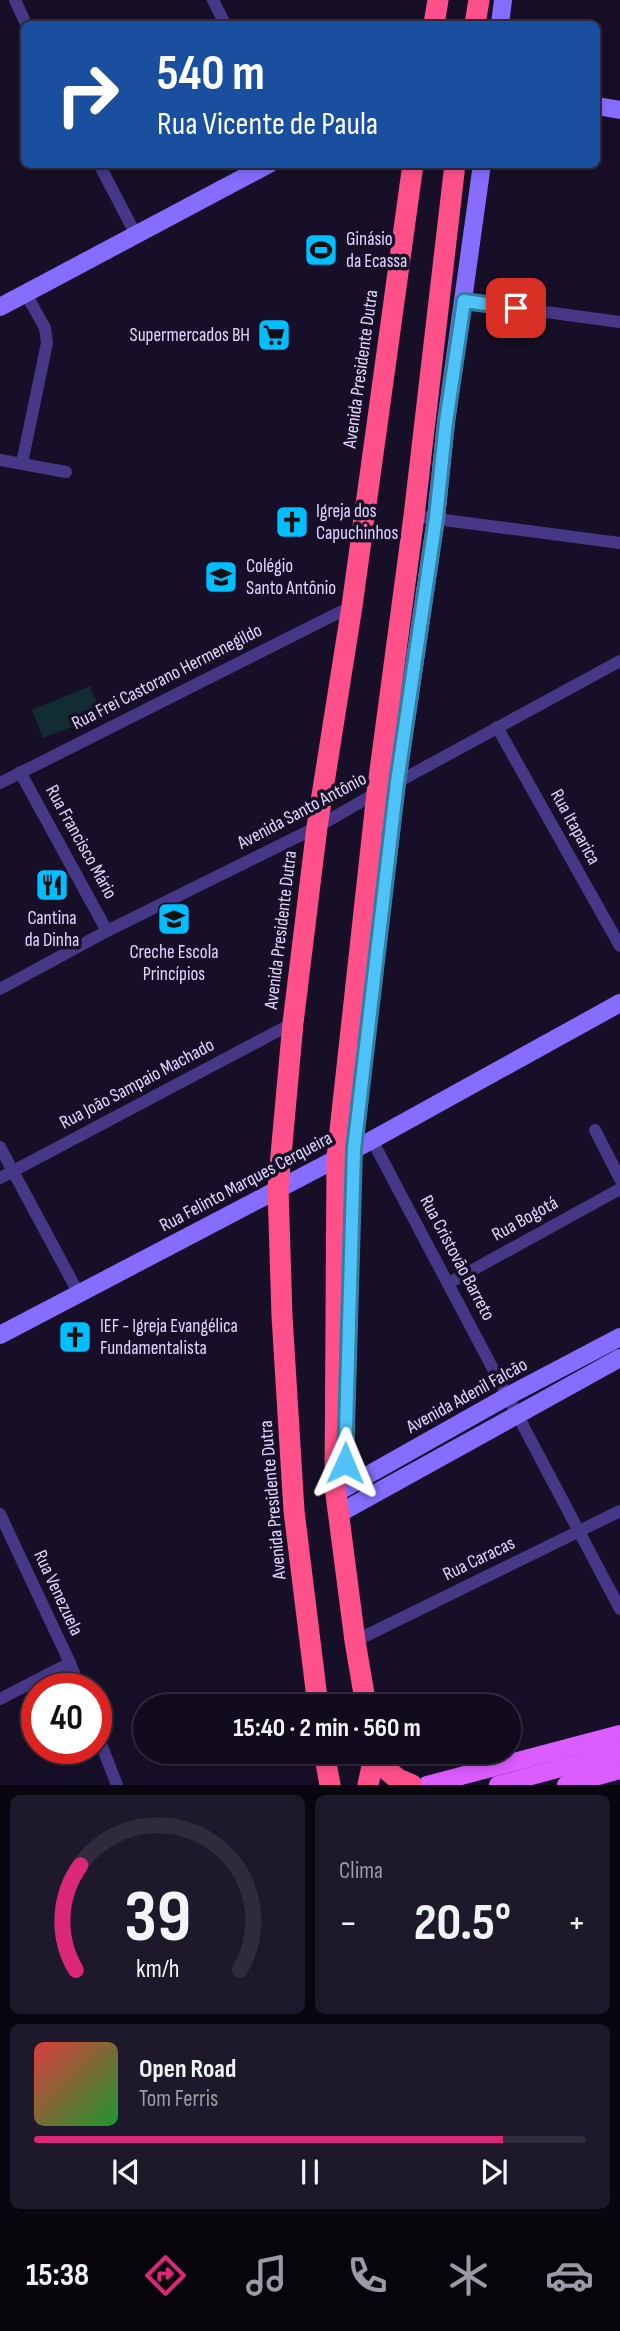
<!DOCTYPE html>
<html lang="pt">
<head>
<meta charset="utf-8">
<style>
	:root { --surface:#110b1d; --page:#1e192a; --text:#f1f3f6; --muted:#9c9ba4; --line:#302b3b; --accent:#db2777 }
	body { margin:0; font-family:"Sofia Sans Condensed",sans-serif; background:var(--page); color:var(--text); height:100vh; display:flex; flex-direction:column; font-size:26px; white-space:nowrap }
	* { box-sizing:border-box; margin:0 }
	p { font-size:23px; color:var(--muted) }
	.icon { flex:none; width:38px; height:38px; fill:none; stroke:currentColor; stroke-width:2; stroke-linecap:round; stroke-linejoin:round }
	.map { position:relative; height:1785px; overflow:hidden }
	.sheet { display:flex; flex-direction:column; gap:10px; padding:10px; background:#090610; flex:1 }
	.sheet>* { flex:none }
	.banner { position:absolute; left:21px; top:21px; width:579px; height:147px; border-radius:10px; box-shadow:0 4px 10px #0003,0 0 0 2px var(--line); background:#1a4fa0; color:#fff; overflow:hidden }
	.speed { position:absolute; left:21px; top:1673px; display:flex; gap:14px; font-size:35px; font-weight:700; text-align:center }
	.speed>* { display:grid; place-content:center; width:91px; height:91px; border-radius:50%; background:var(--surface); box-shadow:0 4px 10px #0003,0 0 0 2px var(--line); line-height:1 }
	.speed .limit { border:10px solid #d22; background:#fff; color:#111 }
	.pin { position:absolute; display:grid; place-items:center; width:60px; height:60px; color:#fff; margin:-30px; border-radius:14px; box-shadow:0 4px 10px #0006 }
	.me { position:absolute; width:77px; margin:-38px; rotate:1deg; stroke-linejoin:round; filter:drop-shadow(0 0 5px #0008) }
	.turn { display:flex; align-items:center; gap:24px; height:147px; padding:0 21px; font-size:32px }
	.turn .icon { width:91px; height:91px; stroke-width:2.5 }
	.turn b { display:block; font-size:49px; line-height:60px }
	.big { font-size:52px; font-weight:700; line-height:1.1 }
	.sheet .widget { flex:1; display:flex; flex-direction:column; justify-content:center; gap:10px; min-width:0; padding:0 24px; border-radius:10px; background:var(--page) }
	.sheet .dial { align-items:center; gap:0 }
	.dial svg { height:182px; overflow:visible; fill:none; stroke:var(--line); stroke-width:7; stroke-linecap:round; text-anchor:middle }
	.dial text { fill:var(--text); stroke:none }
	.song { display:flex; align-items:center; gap:21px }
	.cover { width:84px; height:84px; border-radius:10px; background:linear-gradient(135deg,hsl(0 70% 55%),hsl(130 70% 35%)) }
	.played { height:7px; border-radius:4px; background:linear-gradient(90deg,var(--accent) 85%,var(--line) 85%) }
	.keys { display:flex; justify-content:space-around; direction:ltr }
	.heat { display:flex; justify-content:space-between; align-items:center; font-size:38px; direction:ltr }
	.sheet .tiles { flex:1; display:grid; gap:10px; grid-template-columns:1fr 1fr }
	.widget:last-child { grid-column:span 2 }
	.trip { position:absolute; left:133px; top:1694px; width:388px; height:70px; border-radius:35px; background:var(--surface); box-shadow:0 4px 10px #0003,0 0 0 2px var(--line); font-weight:700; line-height:70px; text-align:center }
	.dock { display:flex; height:112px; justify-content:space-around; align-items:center; background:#07040c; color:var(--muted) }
	.dock .icon { width:49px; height:49px }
	.dock .selected { color:var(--accent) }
	.dock b { font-size:32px; color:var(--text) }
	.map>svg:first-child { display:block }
</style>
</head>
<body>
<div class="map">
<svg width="620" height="1785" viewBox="0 0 620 1785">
	<rect width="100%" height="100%" fill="#170f27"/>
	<path fill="#112d31" d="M90,686L102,715L43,738L32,710Z"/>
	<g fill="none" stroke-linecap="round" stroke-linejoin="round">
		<g stroke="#473887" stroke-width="12">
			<path d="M15,0L26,24"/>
			<path d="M213,0L225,24"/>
			<path d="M99,164L136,235"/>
			<path d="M464,301L620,322"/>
			<path d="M0,460L66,472"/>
			<path d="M22,463L47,343L45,328L26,294"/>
			<path d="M414,516L620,543"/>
			<path d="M497,727L620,946"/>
			<path d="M20,772L107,931"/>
			<path d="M0,783L352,606"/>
			<path d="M394,784L620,661"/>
			<path d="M0,989L107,931L317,827L378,792"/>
			<path d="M595,1130L620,1179"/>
			<path d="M372,1140L620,1609"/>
			<path d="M0,1147L79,1294"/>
			<path d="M0,1178L293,1023"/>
			<path d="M449,1283L620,1189"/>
			<path d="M0,1514L70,1663L80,1689"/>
			<path d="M355,1641L620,1511"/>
			<path d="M0,1699L70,1663"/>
			<path d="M96,1731L117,1785"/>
		</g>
		<g stroke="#866cff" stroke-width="18">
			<path d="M500,24L503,0"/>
			<path d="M597,106L620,110"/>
			<path d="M0,307L269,164"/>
			<path d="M0,1335L372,1140L620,1003"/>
			<path d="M345,1447L353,1149L397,782L436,518L446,422L482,164"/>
			<path d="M336,1493L508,1396L620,1337"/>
			<path d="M338,1514L620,1358"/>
		</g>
		<g stroke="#db5cff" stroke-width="18">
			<path d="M427,1785L620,1734"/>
			<path d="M498,1785L620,1752"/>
			<path d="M566,1785L620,1770"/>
		</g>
		<g stroke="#ff5089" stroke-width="21">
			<path d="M434,24L438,0"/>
			<path d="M475,24L479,0"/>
			<path d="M318,1706L294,1511L282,1316L278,1188L293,1023L317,827L352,606L413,164"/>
			<path d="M366,1706L355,1641L335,1487L337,1158L377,793L414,516L455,164"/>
			<path d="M324,1752L330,1785"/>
			<path d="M377,1762L398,1779L412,1785"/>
			<path d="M368,1785L375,1752"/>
		</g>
	</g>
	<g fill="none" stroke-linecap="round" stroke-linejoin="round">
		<defs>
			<path id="route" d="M345,1463L354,1149L397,782L436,518L446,422L464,301L516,308"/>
		</defs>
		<use href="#route" stroke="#337fa1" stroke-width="18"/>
		<use href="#route" stroke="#4fc3f7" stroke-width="12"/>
	</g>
	<defs>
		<symbol id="stadium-square" viewBox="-11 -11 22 22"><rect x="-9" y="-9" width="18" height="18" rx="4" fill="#01beff" stroke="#170f27"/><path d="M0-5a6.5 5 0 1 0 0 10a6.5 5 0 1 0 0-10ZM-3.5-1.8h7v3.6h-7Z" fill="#111"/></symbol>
		<symbol id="supermarket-square" viewBox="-11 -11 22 22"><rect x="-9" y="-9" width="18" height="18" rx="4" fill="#01beff" stroke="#170f27"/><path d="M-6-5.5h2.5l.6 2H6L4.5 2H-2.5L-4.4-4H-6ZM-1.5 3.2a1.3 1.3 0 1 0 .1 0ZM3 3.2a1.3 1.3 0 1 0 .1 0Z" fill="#111"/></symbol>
		<symbol id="church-square" viewBox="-11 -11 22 22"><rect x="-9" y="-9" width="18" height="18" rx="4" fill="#01beff" stroke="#170f27"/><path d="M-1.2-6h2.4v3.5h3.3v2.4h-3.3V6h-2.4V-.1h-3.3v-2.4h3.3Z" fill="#111"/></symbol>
		<symbol id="school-square" viewBox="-11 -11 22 22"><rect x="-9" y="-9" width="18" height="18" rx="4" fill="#01beff" stroke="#170f27"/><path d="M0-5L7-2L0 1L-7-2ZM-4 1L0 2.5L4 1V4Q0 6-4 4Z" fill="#111"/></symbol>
		<symbol id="restaurant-square" viewBox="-11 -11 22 22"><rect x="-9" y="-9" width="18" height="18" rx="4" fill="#01beff" stroke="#170f27"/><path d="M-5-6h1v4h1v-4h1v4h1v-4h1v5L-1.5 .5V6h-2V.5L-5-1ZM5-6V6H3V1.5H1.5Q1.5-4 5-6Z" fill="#111"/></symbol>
	</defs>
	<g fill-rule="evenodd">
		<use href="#stadium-square" x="302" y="231" width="38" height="38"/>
		<use href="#supermarket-square" x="255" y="316" width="38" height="38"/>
		<use href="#church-square" x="273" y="503" width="38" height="38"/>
		<use href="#school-square" x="202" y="558" width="38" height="38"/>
		<use href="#restaurant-square" x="33" y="866" width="38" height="38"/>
		<use href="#school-square" x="155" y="900" width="38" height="38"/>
		<use href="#church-square" x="56" y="1318" width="38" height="38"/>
	</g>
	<g text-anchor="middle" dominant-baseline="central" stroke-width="7" stroke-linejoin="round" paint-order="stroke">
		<g font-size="19" fill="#e0d5ff" stroke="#170f27" text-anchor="start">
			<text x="346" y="239">Ginásio<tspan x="346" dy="22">da Ecassa</tspan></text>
			<text x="250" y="335" text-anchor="end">Supermercados BH</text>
			<text x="316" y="511">Igreja dos<tspan x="316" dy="22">Capuchinhos</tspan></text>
			<text x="246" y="566">Colégio<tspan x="246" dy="22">Santo Antônio</tspan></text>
			<text x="52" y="918" text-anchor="middle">Cantina<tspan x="52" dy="22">da Dinha</tspan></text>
			<text x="174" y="952" text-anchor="middle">Creche Escola<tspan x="174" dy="22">Princípios</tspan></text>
			<text x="100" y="1326">IEF - Igreja Evangélica<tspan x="100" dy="22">Fundamentalista</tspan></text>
		</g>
		<g font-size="19" fill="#e0d5ff" stroke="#170f27">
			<text transform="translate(361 369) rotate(-82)">Avenida Presidente Dutra</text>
			<text transform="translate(167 677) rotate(-27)">Rua Frei Castorano Hermenegildo</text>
			<text transform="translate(302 811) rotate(-28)">Avenida Santo Antônio</text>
			<text transform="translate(575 827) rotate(61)">Rua Itaparica</text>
			<text transform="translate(81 842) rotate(61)">Rua Francisco Mário</text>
			<text transform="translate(281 930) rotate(-83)">Avenida Presidente Dutra</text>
			<text transform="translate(137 1084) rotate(-28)">Rua João Sampaio Machado</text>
			<text transform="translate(246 1182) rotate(-28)">Rua Felinto Marques Cerqueira</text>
			<text transform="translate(525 1219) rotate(-29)">Rua Bogotá</text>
			<text transform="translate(457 1258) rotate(62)">Rua Cristovão Barreto</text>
			<text transform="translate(467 1396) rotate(-29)">Avenida Adenil Falcão</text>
			<text transform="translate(273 1500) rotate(-95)">Avenida Presidente Dutra</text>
			<text transform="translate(479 1559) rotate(-26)">Rua Caracas</text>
			<text transform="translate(58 1593) rotate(65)">Rua Venezuela</text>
		</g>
	</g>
</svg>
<div class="speed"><div class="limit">40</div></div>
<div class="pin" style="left:516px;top:308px;background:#d93025"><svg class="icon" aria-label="arrive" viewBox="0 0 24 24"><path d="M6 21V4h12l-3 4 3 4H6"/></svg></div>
<svg class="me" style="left:345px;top:1463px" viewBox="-20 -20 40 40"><path d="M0-17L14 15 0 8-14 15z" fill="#4fc3f7" stroke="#fff" stroke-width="4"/></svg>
<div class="trip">15:40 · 2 min · 560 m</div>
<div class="banner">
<div class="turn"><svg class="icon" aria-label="right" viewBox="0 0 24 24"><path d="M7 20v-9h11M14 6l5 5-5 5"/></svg><div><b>540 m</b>Rua Vicente de Paula</div></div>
</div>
</div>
<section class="sheet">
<div class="tiles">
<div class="widget dial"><svg viewBox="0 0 100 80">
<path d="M14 69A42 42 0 1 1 86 69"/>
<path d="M14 69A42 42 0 0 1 16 23" stroke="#db2777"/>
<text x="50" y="56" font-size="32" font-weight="700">39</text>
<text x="50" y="72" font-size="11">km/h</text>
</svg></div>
<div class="widget"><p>Clima</p>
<div class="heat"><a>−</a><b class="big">20.5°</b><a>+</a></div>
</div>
<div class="widget">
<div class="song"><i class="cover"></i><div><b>Open Road</b><p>Tom Ferris</p></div></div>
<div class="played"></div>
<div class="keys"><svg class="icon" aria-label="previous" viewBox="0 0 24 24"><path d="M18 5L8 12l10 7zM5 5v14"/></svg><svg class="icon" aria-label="pause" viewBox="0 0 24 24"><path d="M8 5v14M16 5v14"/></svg><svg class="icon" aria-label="next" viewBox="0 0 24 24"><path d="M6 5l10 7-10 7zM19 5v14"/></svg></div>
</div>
</div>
</section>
<nav class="dock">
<b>15:38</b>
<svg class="icon selected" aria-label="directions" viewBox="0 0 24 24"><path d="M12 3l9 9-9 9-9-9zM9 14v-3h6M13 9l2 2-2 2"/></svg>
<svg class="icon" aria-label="music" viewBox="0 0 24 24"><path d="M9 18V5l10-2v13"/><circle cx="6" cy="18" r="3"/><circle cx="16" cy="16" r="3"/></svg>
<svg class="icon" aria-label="phone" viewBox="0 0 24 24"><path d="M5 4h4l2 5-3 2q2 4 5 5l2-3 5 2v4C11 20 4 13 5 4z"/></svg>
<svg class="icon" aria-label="climate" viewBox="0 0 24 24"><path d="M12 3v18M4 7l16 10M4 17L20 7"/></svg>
<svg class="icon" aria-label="car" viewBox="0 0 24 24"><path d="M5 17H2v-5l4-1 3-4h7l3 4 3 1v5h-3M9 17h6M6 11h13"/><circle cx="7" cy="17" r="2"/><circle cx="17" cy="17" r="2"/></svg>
</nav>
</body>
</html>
